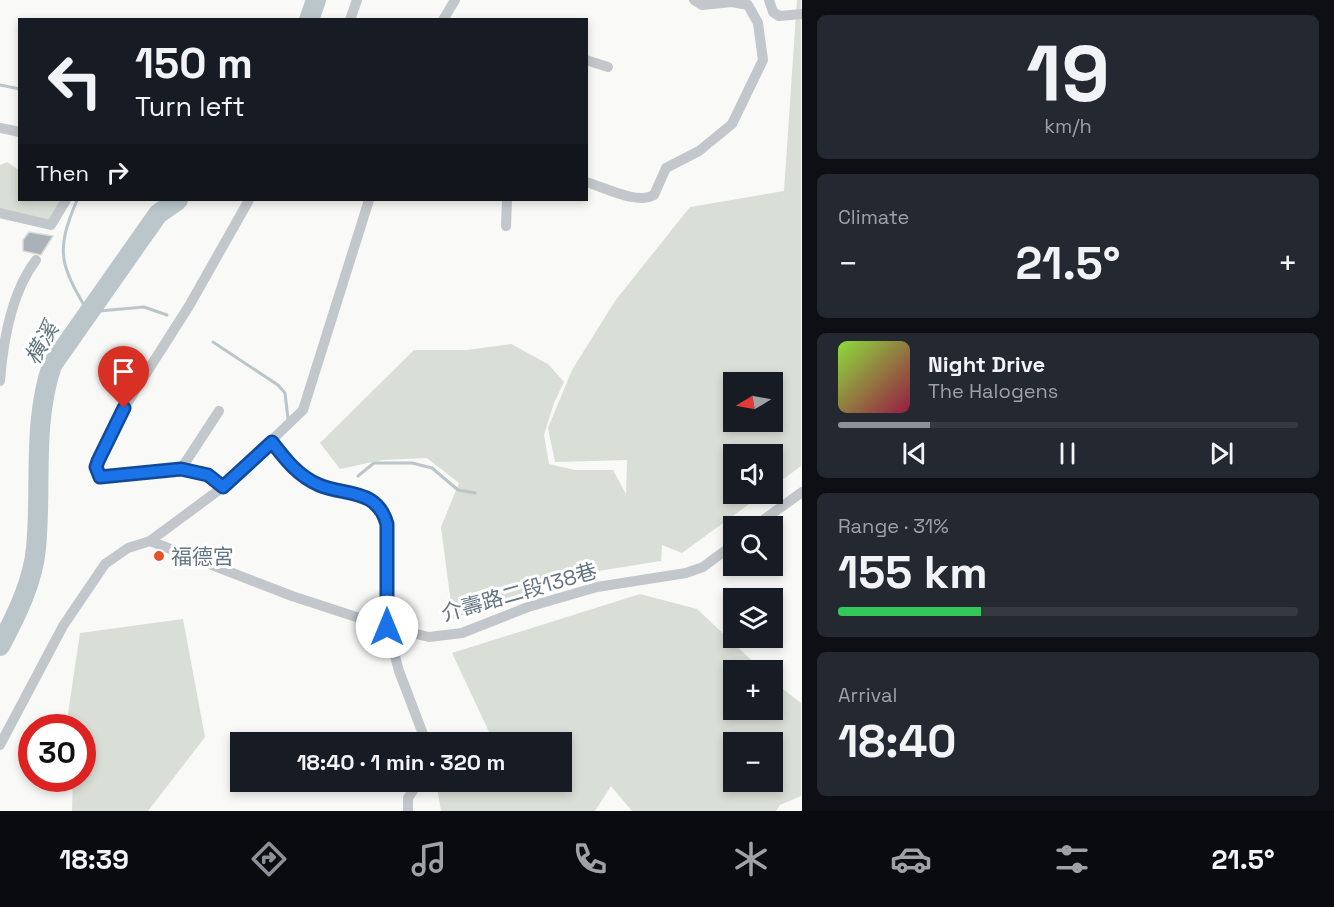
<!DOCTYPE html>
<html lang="en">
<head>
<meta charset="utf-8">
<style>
	:root { --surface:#171b24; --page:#242831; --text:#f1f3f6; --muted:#9ea1a6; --line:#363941; --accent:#8c9099 }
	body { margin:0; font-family:"Space Grotesk","Noto Sans TC",sans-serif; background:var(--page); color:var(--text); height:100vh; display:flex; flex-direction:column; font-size:22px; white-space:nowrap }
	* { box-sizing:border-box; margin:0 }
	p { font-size:20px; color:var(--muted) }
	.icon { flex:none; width:33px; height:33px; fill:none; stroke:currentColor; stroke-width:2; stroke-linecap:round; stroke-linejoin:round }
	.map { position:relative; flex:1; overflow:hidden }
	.drawer { display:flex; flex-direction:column; gap:15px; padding:15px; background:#0d0f14; width:532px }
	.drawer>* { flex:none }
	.guide { position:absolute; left:18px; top:18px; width:570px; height:183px; border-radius:0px; box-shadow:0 3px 9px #0003; background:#171b24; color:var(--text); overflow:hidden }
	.needle { width:39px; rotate:260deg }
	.fabs { position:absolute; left:723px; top:372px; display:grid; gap:12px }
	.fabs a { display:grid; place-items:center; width:60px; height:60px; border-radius:0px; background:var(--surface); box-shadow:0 3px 9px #0003; font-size:30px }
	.speed { position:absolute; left:18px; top:714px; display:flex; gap:12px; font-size:30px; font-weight:700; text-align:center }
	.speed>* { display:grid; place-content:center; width:78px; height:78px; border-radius:50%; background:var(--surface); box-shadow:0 3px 9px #0003; line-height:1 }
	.speed .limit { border:9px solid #d22; background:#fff; color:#111 }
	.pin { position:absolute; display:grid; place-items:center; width:51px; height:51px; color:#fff; margin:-62px -26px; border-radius:50% 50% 50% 0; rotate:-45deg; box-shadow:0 0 6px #0007 }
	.pin .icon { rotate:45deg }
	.me { position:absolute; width:66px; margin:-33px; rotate:0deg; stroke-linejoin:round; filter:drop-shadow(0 0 4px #0008) }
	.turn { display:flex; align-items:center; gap:21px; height:126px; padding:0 18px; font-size:27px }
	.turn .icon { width:78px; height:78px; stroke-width:2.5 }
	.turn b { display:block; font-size:42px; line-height:51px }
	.then { display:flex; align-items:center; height:57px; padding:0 18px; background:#0003; gap:12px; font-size:22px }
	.big { font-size:45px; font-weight:600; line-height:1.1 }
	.drawer .widget { flex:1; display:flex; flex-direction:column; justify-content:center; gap:9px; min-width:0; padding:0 21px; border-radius:9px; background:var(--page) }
	.drawer .dial { align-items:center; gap:0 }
	.dial b { font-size:78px; line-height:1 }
	.song { display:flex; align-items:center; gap:18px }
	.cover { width:72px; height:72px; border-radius:9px; background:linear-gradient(135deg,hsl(90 70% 55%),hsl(340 70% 35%)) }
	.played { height:6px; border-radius:3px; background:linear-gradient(90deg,var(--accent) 20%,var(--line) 20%) }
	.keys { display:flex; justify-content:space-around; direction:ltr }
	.heat { display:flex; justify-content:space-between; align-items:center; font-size:33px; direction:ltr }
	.charge { height:9px; border-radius:4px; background:linear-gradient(90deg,#34c759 31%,var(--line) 0) }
	.trip { position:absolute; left:230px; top:732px; width:342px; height:60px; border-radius:0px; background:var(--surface); box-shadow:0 3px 9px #0003; font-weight:600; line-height:60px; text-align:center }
	.menu { display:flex; height:96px; justify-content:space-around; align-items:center; background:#090b0e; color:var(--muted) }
	.menu .icon { width:42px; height:42px }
	.menu .selected { color:var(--accent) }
	.menu b { font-size:27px; color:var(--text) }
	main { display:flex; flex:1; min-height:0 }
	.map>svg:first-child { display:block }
</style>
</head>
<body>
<main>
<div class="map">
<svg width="802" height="811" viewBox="0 0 802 811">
	<rect width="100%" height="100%" fill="#f9f9f7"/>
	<g fill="#d9ded6" fill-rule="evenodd">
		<path d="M797,0H801V466L773,487L772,454H734V494H763L682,553L662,545L661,561L573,575L453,619L441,527L459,483L427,458L382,460L340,469L320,443L414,350H467L511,344L548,364L564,382L554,403L544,435L549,464L575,470H613L626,494L627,460L555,462L548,428L572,370L615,301L690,207L784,191ZM734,382H772V422H734Z"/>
		<path d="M7,162L19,170L20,200H63L48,221L0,209V165Z"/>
		<path d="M640,594L697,609L762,670H734V710H772L773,681L801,703V796L780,805L776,811H632L611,786L595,811H441L436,782H561V742H479L491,736L452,653ZM734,742H772V782H734Z"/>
		<path d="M183,619L205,737L148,811H72L73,779L82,778V728L66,727L80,633Z"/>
	</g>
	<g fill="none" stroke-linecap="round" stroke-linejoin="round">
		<g stroke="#bac6ca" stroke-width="3">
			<path d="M0,85L20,89"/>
			<path d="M77,200C55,252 60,264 88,312L144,307L167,315"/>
			<path d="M213,342L278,385L285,393L288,419"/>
			<path d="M358,476L374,463H412L432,468L458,490L475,493"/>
		</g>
		<g stroke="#bac6ca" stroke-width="20">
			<path d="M309,20L316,0"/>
			<path d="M0,646C16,616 33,582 36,548C42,487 32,424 52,365L158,214L178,200"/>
		</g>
	</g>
	<path fill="#a9b2b9" stroke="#dbdbd9" stroke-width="1.5" d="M29,232L53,236L41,255L23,251V240Z"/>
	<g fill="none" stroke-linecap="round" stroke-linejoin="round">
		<g stroke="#c2c7cb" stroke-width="10">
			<path d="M769,0L773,12L779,16L802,14"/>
			<path d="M350,20L357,0"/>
			<path d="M443,20L455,0"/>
			<path d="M586,60L608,67"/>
			<path d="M0,128L20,132"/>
			<path d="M586,182C604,187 637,205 654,195L666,168L699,151L732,124L763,60L758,23L748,5L732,2L702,5L694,0"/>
			<path d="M0,213L51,225L66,200"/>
			<path d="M506,226L507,200"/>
			<path d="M0,381C3,341 11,293 36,260"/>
			<path d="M271,442C285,460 299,477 320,485C348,496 364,488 385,517L387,627L399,671L426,742"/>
			<path d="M181,469L219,411"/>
			<path d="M223,487C190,458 144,475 104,478L100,477L96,467L124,408L189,306L249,200"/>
			<path d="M755,526L802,492"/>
			<path d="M150,541L292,596L387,627L429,637L462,633L528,607L597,587L686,573L703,567L734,544"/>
			<path d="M0,745L63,626L105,564L128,548L150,541L223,487L303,410L369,200"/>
			<path d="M408,811V798L419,782"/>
		</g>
	</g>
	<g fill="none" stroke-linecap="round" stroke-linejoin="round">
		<defs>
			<path id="route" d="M124,408L98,461L96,467L100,477L181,469L208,475L223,487L272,442C285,459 298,476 319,485C345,496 377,488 387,524V627"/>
		</defs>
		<use href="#route" stroke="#114b97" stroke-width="15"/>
		<use href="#route" stroke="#1a73e8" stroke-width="10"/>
	</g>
	<circle fill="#e85228" stroke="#fff" stroke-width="2" cx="159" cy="556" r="6"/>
	<g text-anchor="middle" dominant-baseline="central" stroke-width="6" stroke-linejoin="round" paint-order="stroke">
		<g font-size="21" fill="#637583" stroke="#fff" text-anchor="start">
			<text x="171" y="556">福德宮</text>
		</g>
		<g font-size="21" fill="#637583" stroke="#fff">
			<text transform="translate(519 592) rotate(-16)">介壽路二段138巷</text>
		</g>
		<g font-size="22" font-style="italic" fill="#5e757c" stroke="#fff">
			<text transform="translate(41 343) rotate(-60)">橫溪</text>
		</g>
	</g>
</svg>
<div class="fabs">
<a><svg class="needle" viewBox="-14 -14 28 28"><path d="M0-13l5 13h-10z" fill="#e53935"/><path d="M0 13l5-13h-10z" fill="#9ea1a6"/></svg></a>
<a><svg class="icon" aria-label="sound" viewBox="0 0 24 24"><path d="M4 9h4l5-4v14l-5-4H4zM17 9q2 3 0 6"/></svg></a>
<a><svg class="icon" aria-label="search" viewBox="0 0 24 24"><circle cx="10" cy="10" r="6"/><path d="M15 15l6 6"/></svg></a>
<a><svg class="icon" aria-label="layers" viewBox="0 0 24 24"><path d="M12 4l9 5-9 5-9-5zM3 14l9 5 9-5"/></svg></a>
<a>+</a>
<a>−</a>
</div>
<div class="speed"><div class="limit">30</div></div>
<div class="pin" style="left:124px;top:408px;background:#d93025"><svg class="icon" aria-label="arrive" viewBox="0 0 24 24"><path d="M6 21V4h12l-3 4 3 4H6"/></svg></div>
<svg class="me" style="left:387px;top:627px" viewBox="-20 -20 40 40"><circle r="19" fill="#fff"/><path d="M0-13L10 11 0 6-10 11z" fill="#1a73e8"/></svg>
<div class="trip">18:40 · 1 min · 320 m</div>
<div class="guide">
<div class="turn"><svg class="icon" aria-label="left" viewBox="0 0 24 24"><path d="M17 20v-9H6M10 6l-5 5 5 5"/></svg><div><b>150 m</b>Turn left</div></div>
<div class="then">Then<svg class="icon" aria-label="right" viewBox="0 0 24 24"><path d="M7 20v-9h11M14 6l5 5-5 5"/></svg></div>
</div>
</div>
<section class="drawer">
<div class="widget dial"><b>19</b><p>km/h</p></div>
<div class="widget"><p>Climate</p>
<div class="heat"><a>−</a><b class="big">21.5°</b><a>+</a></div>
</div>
<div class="widget">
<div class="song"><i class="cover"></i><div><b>Night Drive</b><p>The Halogens</p></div></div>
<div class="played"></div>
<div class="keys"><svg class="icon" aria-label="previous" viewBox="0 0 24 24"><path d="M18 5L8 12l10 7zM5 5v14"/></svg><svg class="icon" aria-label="pause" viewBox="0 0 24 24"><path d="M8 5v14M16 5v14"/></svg><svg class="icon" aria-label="next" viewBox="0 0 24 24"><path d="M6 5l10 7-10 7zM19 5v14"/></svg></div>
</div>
<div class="widget"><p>Range · 31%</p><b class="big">155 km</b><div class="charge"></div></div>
<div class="widget"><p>Arrival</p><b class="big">18:40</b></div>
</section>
</main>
<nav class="menu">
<b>18:39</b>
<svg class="icon selected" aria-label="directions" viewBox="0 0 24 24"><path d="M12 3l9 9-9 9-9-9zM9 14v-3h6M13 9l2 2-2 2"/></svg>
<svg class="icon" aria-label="music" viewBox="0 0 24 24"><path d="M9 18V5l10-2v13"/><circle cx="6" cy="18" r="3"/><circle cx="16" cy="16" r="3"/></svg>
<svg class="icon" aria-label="phone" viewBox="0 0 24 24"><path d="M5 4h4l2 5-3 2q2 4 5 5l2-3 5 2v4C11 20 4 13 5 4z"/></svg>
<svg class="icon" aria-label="climate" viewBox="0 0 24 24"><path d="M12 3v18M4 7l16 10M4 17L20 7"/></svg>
<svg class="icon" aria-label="car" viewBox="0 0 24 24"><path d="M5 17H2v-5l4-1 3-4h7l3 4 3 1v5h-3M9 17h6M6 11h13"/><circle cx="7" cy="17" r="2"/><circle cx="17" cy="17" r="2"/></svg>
<svg class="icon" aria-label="filters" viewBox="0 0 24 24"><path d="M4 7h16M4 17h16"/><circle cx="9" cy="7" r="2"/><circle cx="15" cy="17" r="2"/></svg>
<b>21.5°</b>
</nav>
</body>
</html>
